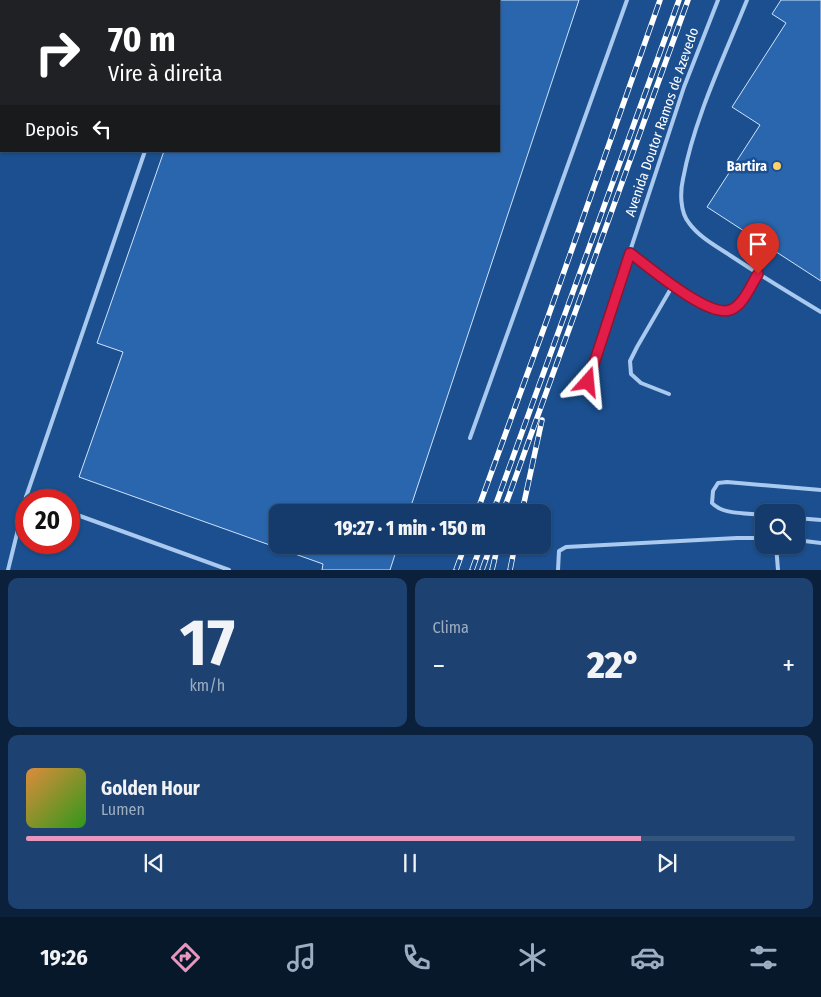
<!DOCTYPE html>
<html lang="pt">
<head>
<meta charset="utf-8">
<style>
	:root { --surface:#143b6b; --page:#1d4271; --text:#f1f3f6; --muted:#9dadc1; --line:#33557e; --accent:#e797bd }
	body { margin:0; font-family:"Fira Sans Condensed",sans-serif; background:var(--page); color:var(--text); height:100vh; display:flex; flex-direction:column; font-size:19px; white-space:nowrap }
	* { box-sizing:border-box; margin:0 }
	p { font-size:16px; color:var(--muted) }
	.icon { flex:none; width:28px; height:28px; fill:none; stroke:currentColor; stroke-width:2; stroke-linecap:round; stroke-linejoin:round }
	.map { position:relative; height:570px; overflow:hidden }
	.panel { display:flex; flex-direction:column; gap:8px; padding:8px; background:#0b203b; flex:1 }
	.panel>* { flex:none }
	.hud { position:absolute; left:0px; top:0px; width:500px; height:152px; box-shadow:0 1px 4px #0004,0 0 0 1px var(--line); background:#202124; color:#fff; overflow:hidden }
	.tools { position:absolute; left:755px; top:504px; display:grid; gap:10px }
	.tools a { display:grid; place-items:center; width:50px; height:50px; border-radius:10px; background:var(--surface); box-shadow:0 1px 4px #0004,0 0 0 1px var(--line); font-size:25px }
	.speed { position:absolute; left:15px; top:489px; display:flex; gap:10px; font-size:25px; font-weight:700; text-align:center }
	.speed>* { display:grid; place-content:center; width:65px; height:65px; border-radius:50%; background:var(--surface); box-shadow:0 1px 4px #0004,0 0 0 1px var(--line); line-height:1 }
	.speed .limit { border:8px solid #d22; background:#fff; color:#111 }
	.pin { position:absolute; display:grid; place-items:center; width:42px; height:42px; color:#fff; margin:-51px -21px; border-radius:50% 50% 50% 0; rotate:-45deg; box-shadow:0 0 5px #0007 }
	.pin .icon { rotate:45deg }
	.me { position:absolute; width:55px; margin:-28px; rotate:18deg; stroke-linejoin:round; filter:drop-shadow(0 0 4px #0008) }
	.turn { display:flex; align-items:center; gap:18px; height:105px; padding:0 25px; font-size:22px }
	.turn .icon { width:65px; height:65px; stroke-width:2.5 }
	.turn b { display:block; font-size:35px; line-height:42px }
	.then { display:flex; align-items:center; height:48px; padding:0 25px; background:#0003; gap:10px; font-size:19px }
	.big { font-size:38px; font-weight:800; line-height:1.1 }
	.panel .widget { flex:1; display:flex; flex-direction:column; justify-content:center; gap:8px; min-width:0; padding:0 18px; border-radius:10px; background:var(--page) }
	.panel .dial { align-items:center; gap:0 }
	.dial b { font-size:65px; line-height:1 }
	.song { display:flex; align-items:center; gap:15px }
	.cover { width:60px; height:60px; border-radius:8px; background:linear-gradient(135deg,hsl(30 70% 55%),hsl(110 70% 35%)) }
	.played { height:5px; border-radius:2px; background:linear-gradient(90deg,var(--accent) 80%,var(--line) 80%) }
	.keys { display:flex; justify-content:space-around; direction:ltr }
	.heat { display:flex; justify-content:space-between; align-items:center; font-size:28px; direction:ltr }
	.panel .tiles { flex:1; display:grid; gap:8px; grid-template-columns:1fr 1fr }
	.widget:last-child { grid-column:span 2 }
	.trip { position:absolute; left:269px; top:504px; width:282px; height:50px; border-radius:10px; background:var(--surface); box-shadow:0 1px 4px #0004,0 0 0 1px var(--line); font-weight:800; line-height:50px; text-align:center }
	.dock { display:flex; height:80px; justify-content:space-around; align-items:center; background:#08182b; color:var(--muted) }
	.dock .icon { width:35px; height:35px }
	.dock .on { color:var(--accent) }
	.dock b { font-size:22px; color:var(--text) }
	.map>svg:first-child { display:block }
</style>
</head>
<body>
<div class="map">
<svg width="821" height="570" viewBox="0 0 821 570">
	<rect width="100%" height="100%" fill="#1b4f8f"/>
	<g fill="#2a66ad" stroke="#cfe3fa">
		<path d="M217,0H303L307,1H217Z"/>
		<path d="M460,0H579L409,512H278V545H398L390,570H322L323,564L79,477L123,352L97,343L164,151H499V1H460Z"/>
		<path d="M781,0H821V281L707,207L760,125L732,107L786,23L772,14Z"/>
	</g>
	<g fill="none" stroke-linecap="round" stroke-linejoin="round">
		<g stroke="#a9c9ee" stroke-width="4">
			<path d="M747,0C724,57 694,119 683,179C680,192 680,212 689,223C699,237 716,246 731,256C760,275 791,294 821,312"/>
			<path d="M197,1V0"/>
			<path d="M630,253C649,267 708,318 730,310C743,306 751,285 758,274"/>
			<path d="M587,382L684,87L718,0"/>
			<path d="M669,394L641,383L631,374L630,361L637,347L673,285"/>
			<path d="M470,438L627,0"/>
			<path d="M26,497L34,500"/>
			<path d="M69,512L229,570"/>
			<path d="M764,515C748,513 723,515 712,503L713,491L718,483L727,482L821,490"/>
			<path d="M796,518L821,520"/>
			<path d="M796,540L821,543"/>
			<path d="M776,545L778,570"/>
			<path d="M8,570L26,497L145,151"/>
			<path d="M558,570L559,551L566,547L737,538H764"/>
		</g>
		<path stroke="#a9c9ee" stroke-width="5" d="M0,95H1"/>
		<defs>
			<g id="rail">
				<path d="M477,512L548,317L660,0"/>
				<path d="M493,512L679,0"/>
				<path d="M503,512L688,0"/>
				<path d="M522,512L542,420"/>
				<path d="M456,570L465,545"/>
				<path d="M472,570L481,545"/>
				<path d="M482,570L491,545"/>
				<path d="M492,570L498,545"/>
				<path d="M510,570L515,545"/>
			</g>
		</defs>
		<use href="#rail" stroke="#fff" stroke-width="5.5"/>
		<use href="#rail" stroke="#1b4f8f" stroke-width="4" stroke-dasharray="11" stroke-linecap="butt"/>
	</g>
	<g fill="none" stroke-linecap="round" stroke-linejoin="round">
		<defs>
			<path id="route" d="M588,382L630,253C649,267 708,318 730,310C743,306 751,285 758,274"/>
		</defs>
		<use href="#route" stroke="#92132f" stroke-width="12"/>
		<use href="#route" stroke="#e11d48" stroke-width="9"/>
	</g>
	<circle fill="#ffd166" stroke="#1b4f8f" stroke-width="2" cx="777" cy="166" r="5"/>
	<g text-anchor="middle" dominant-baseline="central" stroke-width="5" stroke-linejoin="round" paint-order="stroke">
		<g font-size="14" fill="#fff" stroke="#1b4f8f">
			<text transform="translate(662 122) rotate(-71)">Avenida Doutor Ramos de Azevedo</text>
		</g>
		<g font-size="14" font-weight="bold" fill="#fff" stroke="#1b4f8f" text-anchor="end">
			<text x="767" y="166">Bartira</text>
		</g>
	</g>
</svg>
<div class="tools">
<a><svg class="icon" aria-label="search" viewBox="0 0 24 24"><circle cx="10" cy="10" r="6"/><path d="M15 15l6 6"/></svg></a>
</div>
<div class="speed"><div class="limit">20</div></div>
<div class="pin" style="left:758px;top:274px;background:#d93025"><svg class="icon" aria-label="arrive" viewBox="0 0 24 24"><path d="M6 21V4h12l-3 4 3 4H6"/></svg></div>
<svg class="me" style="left:588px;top:382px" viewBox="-20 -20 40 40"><path d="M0-17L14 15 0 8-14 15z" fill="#e11d48" stroke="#fff" stroke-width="4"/></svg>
<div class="trip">19:27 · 1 min · 150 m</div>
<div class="hud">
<div class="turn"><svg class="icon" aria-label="right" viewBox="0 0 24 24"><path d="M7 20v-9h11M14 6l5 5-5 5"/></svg><div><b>70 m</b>Vire à direita</div></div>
<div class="then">Depois<svg class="icon" aria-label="left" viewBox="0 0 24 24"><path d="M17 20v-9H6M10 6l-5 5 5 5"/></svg></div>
</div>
</div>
<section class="panel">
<div class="tiles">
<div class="widget dial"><b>17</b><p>km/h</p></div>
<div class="widget"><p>Clima</p>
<div class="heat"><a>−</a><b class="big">22°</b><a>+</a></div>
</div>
<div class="widget">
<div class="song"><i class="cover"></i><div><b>Golden Hour</b><p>Lumen</p></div></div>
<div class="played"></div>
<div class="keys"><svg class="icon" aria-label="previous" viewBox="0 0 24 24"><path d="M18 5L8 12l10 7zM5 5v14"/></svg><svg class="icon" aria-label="pause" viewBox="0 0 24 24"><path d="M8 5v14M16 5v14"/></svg><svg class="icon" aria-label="next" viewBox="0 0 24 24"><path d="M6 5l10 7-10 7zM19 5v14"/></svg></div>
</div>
</div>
</section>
<nav class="dock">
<b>19:26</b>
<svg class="icon on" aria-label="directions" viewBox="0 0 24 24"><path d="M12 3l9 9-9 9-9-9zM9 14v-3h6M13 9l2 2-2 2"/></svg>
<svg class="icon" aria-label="music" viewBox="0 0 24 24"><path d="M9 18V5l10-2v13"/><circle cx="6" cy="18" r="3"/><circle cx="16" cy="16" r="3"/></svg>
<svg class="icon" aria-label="phone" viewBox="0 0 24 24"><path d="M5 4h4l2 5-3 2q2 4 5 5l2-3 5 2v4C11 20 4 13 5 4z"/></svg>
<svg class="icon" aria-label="climate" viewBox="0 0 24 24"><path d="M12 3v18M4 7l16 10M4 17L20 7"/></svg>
<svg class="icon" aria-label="car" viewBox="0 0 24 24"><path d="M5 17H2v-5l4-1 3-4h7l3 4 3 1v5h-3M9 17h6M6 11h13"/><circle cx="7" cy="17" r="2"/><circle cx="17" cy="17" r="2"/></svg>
<svg class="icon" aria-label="filters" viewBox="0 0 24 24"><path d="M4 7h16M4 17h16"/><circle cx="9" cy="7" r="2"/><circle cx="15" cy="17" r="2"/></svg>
</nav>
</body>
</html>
